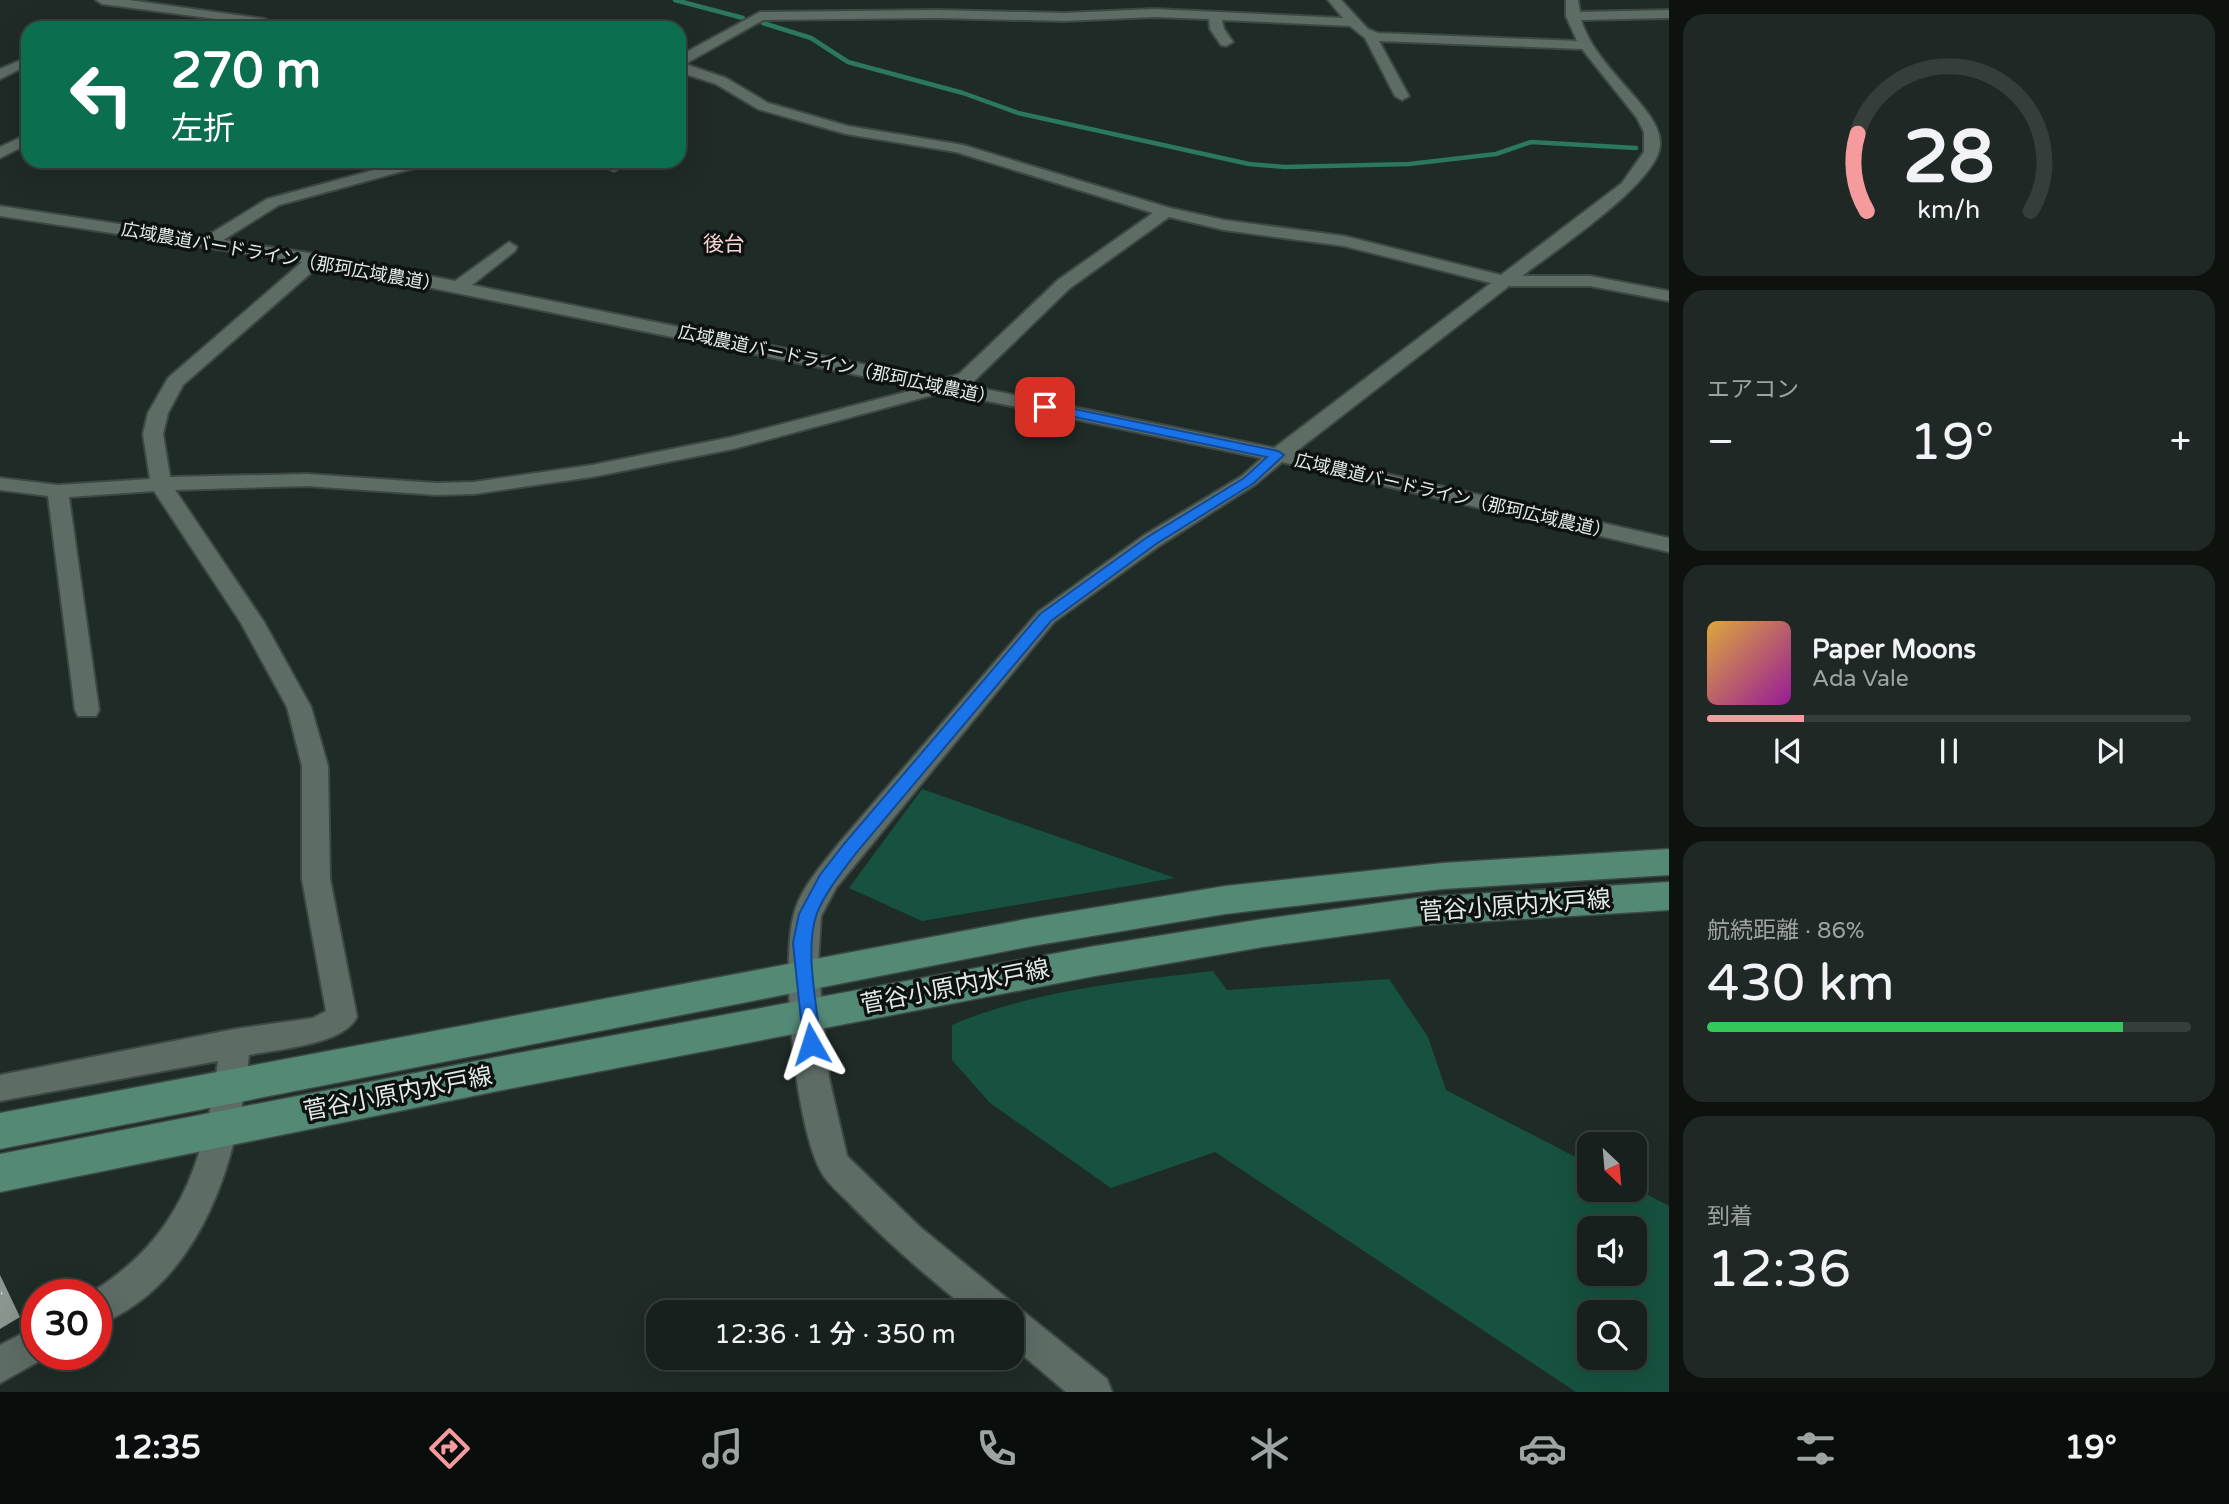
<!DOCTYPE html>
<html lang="ja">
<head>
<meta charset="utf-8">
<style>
	:root { --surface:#17201c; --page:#202825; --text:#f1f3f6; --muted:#9ea3a3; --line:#363e3b; --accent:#f59b9e }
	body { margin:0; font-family:"Varela Round","Noto Sans JP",sans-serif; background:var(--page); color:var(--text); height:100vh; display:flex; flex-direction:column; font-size:26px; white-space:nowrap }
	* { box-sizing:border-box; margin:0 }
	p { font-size:23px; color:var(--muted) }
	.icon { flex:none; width:38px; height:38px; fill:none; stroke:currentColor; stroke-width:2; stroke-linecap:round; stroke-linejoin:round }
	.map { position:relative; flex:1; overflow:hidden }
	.panel { display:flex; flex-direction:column; gap:14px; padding:14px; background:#0d120f; width:560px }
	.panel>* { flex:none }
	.guide { position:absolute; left:21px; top:21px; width:665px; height:147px; border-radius:21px; box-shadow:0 7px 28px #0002,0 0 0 2px var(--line); background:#0b6e4f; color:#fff; overflow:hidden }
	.needle { width:46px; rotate:154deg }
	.fabs { position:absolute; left:1577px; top:1132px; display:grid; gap:14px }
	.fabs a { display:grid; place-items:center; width:70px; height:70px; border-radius:14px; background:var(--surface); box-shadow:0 7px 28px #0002,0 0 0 2px var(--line); font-size:35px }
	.speed { position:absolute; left:21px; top:1279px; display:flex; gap:14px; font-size:35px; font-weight:700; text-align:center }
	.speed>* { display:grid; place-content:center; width:91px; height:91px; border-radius:50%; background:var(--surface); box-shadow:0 7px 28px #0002,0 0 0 2px var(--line); line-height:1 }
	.speed .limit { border:10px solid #d22; background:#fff; color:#111 }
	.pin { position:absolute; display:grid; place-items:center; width:60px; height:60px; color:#fff; margin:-30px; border-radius:14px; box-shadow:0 4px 10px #0006 }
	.me { position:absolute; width:77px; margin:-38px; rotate:354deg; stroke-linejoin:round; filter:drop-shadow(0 0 5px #0008) }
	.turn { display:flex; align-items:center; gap:24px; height:147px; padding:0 35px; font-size:32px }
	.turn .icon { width:91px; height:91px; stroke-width:2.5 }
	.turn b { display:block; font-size:49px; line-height:60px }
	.big { font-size:52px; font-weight:600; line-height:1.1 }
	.panel .widget { flex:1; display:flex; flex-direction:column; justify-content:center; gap:10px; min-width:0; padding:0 24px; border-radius:21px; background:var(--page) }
	.panel .dial { align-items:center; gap:0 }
	.dial svg { height:182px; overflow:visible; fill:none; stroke:var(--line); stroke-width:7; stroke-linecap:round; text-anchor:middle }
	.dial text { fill:var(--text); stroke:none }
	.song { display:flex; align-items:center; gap:21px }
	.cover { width:84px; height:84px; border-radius:10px; background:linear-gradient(135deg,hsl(40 70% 55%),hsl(300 70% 35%)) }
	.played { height:7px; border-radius:4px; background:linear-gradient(90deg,var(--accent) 20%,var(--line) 20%) }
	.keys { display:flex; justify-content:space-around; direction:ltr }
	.heat { display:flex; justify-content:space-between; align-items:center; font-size:38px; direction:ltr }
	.charge { height:10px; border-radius:5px; background:linear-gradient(90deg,#34c759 86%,var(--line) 0) }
	.trip { position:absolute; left:646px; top:1300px; width:378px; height:70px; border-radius:21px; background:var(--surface); box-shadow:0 7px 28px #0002,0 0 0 2px var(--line); font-weight:600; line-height:70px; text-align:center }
	.tab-bar { display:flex; height:112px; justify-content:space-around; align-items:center; background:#090d0b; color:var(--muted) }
	.tab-bar .icon { width:49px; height:49px }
	.tab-bar .on { color:var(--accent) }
	.tab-bar b { font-size:32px; color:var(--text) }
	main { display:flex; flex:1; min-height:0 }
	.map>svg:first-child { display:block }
</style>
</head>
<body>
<main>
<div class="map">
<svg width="1669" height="1392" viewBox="0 0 1669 1392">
	<rect width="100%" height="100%" fill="#1f2b26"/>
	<g fill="#16523f" fill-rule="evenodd">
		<path d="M922,789L1175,878L922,921L849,888Z"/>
		<path d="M1213,971L1227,990L1389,979L1428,1037L1446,1090L1589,1164V1190L1635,1188L1669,1206V1392H1576L1215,1152L1111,1188L990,1103L952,1060V1025C1030,991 1128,981 1213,971ZM1589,1228H1634V1274H1589ZM1589,1312H1634V1358H1589Z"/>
	</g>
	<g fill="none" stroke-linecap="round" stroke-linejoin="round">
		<g stroke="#2b785e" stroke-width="4.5">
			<path d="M675,0L743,18"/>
			<path d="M763,23L811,38L848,62L963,93L1018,113L1249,164L1285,167L1409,164L1496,154L1531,142L1636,148"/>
		</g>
		<defs>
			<g id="minor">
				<path d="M96,0H129L265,19L284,28L102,4Z"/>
				<path d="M1328,0H1341L1368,29L1378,33L1577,41L1566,16V0H1578L1580,12L1669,10V18L1581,20C1592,54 1621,79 1643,107C1652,118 1661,131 1660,145C1659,182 1553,252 1522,276H1590L1669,291V301L1590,286H1509L1294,453L1669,538V552L1282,462L1256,484L1159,546L1054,622L836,888L821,916L818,965L829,1078L847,1156L920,1227L1009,1300L1012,1307L1024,1312L1107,1379L1112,1392H1066L1012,1346V1312H971C930,1279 889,1244 852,1206C843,1196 830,1186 823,1175C795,1130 781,970 793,918C799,889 823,864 840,842L1038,612L1143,536L1242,476L1262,458L944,392L733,449L592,477L474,494L437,495L307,486L175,490L264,622L311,707L328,766L330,879L357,1017C343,1045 278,1049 249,1055C238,1159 203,1283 96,1326V1295H87C180,1240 204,1163 218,1061L0,1101V1075L235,1029L313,1018L326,1011L302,879V766L287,707L241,623L154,491L69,497L99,710L96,716H78L75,710L48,496L0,490V478L58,485L150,479L143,434L148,413L168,378L302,262L0,216V206L205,237L267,199L407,161H432L429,164L279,205L223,240L316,254L455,281L509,242L517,247L515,251L472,285L941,380L959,374L1058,280L1153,213L956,152L846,134L758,109L716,84L679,72V56L760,12L937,10L1064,13L1154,9L1343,18ZM1154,17L1209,19L1210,29L1221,45L1226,46L1233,42L1224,29L1222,20L1350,26L1365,38L1395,96L1402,100L1409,96L1379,41L1582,49L1637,118L1644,132V152L1622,183L1501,275L1344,236L1224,220L1170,208L963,145L848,126L768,103L726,78L685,64L763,20L937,18L1064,21ZM1169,217L1224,230L1344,246L1491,283L1274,448L965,385L973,382L1070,288ZM320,265L921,388L732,437L592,465L474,482L437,483L307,474L170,477L163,434L168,413L183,385Z"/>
				<path d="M28,57V65L0,79V69Z"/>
				<path d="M28,134V144L0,158V147Z"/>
				<path d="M188,161L178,167L170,162L171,161Z"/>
				<path d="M593,161H615L622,166L614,171Z"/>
				<path d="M37,1326V1354L50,1355L0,1383V1345Z"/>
			</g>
			<g id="major">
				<path d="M1669,849V875L1443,889L1225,914L1032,946L0,1149V1113L1032,918L1225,886L1443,863Z"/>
				<path d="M1669,882V910L1424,925L1263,947L1095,976L513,1088L0,1192V1154L513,1054L1095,946L1263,919L1424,897Z"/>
			</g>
		</defs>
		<use href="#minor" stroke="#3d4743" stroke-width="4"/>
		<use href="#major" stroke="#3d4743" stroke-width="3"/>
		<use href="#minor" fill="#5e6c66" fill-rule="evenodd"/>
		<use href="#major" fill="#548976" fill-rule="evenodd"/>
	</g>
	<path fill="#8b9691" d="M0,1275L20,1317L0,1329Z"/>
	<path fill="#c7d6cf" stroke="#8b9691" stroke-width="2" d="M0,1287L4,1294L0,1297Z"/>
	<path fill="#1a73e8" stroke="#114b97" stroke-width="2" d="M1045,403L1278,451L1284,455L1254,483L1156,544L1051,621L856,853C842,872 826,891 817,913C804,948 817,1006 821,1044L818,1049H804L793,943L799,914L820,875L844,844L1040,614L1146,538L1244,478L1267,457L1041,410L1039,407Z"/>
	<g text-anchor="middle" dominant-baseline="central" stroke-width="7" stroke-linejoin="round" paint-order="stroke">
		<g font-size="18" fill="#e2e9e6" stroke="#0d1210">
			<text transform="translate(281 257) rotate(10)">広域農道バードライン（那珂広域農道）</text>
			<text transform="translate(837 365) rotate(12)">広域農道バードライン（那珂広域農道）</text>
			<text transform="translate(1453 496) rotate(13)">広域農道バードライン（那珂広域農道）</text>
		</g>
		<g font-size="21" fill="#f8d4d4" stroke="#0d1210">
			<text x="724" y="244">後台</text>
		</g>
		<g font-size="24" fill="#e2e9e6" stroke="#0d1210">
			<text transform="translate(1515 906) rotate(-4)">菅谷小原内水戸線</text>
			<text transform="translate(955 987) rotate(-11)">菅谷小原内水戸線</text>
			<text transform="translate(398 1094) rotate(-11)">菅谷小原内水戸線</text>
		</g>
	</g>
</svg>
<div class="fabs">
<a><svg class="needle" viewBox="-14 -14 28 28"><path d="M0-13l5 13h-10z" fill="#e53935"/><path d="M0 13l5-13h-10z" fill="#9ea3a3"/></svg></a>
<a><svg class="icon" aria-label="sound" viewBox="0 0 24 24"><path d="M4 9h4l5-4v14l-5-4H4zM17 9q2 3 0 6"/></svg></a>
<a><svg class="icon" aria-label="search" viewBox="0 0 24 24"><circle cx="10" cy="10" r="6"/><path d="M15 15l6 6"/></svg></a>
</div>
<div class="speed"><div class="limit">30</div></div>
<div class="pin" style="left:1045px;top:407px;background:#d93025"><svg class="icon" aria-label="arrive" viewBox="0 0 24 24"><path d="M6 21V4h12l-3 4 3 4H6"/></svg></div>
<svg class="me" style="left:811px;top:1044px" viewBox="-20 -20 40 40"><path d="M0-17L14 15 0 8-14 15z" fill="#1a73e8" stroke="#fff" stroke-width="4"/></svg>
<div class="trip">12:36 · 1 分 · 350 m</div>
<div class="guide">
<div class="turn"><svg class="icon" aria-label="left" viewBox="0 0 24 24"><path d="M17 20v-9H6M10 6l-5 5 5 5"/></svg><div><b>270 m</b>左折</div></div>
</div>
</div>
<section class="panel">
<div class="widget dial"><svg viewBox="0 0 100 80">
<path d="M14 69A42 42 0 1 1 86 69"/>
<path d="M14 69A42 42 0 0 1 10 35" stroke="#f59b9e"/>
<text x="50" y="56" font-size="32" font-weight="700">28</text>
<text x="50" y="72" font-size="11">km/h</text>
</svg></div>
<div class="widget"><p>エアコン</p>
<div class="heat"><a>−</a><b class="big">19°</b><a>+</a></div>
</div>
<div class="widget">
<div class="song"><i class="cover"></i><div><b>Paper Moons</b><p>Ada Vale</p></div></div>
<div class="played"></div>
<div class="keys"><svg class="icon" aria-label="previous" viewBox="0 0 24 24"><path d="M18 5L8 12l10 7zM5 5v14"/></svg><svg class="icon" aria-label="pause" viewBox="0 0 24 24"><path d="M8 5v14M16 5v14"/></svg><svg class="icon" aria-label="next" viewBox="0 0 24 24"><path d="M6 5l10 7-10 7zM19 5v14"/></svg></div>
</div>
<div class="widget"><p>航続距離 · 86%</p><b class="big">430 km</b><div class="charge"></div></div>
<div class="widget"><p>到着</p><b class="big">12:36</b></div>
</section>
</main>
<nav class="tab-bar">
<b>12:35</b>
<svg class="icon on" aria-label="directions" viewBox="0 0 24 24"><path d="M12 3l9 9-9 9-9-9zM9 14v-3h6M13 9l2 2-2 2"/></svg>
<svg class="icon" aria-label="music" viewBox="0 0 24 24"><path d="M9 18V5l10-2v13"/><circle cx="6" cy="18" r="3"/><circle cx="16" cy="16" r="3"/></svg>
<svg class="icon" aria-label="phone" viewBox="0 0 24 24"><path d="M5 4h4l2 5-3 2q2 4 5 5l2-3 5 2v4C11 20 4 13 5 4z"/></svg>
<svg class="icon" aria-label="climate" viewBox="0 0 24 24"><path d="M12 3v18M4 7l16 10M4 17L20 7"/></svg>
<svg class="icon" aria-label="car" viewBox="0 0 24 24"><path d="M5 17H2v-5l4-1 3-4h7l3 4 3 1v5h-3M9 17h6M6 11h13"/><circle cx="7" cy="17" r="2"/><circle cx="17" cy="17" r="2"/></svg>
<svg class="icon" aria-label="filters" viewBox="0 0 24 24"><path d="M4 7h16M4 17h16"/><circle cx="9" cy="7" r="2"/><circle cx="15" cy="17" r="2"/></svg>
<b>19°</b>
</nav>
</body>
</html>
